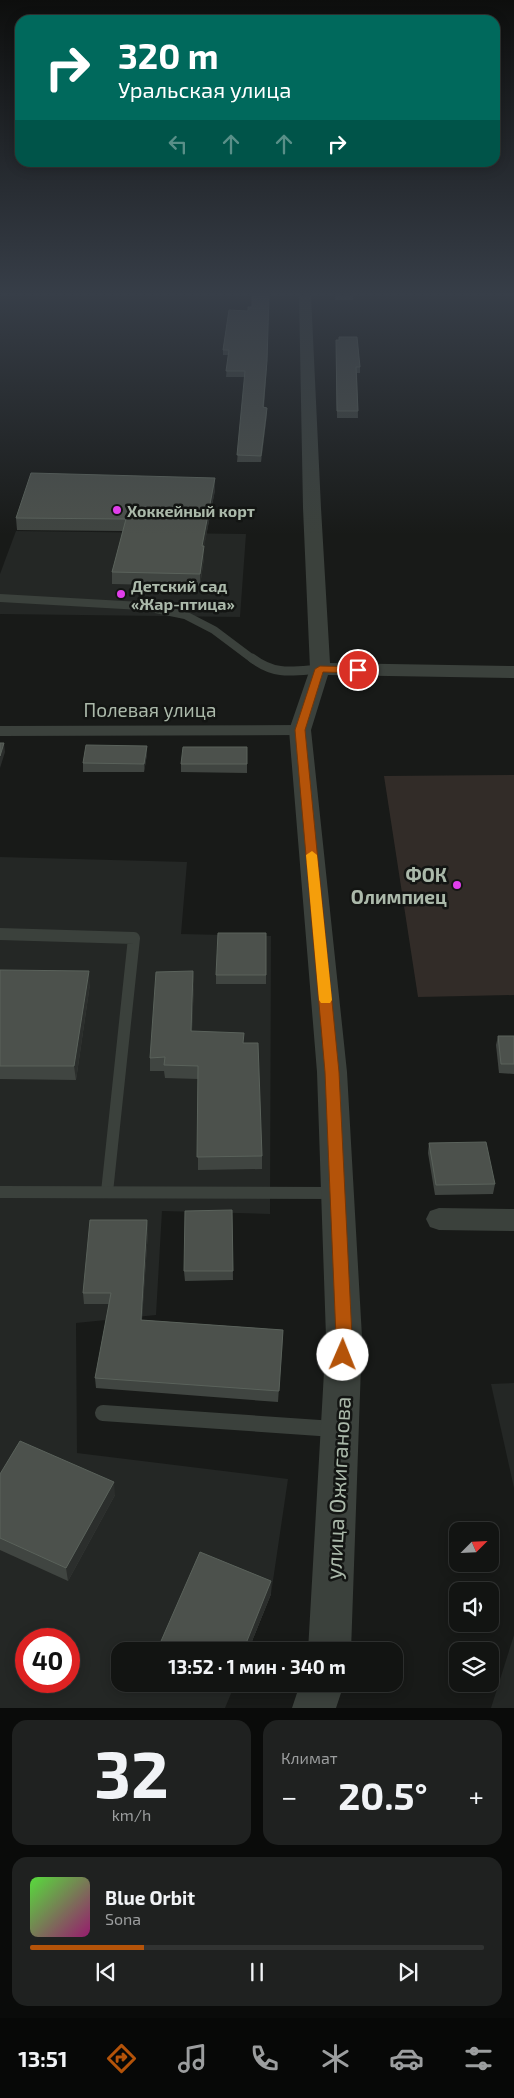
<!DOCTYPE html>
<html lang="ru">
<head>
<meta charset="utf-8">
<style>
	:root { --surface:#121412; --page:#1f2120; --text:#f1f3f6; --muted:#9c9e9f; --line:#313332; --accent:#b45309 }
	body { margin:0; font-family:"Exo 2",sans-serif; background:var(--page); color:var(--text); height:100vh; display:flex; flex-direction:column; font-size:19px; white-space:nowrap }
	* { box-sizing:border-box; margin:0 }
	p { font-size:16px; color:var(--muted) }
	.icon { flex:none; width:28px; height:28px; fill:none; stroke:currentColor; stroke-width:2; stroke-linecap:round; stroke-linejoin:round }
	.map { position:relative; height:1708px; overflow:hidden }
	.panel { display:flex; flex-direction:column; gap:12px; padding:12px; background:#0a0b0a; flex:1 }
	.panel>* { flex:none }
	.hud { position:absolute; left:15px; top:15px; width:485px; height:152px; border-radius:15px; box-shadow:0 2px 12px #0003,0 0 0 1px var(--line); background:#00695c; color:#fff; overflow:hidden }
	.needle { width:32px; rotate:66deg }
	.tools { position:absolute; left:449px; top:1522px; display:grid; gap:10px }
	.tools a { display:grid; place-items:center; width:50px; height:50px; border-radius:10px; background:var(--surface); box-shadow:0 2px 12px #0003,0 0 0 1px var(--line); font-size:25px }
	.speed { position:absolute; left:15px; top:1628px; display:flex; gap:10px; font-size:25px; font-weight:700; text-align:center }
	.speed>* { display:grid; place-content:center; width:65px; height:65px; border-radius:50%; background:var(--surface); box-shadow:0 2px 12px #0003,0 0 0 1px var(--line); line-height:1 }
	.speed .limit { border:8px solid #d22; background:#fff; color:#111 }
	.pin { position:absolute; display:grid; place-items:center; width:42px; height:42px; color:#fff; margin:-21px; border:2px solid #fff; border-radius:50%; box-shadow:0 1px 5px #0007 }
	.me { position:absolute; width:55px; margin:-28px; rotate:1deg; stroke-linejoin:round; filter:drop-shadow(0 0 4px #0008) }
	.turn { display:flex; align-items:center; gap:18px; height:105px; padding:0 20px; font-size:22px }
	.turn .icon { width:65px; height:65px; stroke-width:2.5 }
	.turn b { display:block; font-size:35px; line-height:42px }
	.lanes { display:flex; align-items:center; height:48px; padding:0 20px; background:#0003; justify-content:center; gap:25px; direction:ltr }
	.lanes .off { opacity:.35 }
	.big { font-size:38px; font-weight:700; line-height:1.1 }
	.panel .tile { flex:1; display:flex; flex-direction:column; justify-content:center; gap:8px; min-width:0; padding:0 18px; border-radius:15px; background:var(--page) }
	.panel .dial { align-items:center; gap:0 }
	.dial b { font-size:65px; line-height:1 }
	.song { display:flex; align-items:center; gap:15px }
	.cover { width:60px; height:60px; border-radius:8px; background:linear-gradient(135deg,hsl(110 70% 55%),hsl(320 70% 35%)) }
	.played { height:5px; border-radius:2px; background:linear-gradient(90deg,var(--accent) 25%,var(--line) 25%) }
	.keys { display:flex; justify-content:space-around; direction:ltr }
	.heat { display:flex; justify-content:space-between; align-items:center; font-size:28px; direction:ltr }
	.panel .tiles { flex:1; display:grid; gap:12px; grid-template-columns:1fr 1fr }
	.tile:last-child { grid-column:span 2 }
	.trip { position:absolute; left:111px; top:1642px; width:292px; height:50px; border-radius:15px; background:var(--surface); box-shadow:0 2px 12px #0003,0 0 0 1px var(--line); font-weight:700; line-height:50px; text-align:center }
	.tabs { display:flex; height:80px; justify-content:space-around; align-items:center; background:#070807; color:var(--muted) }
	.tabs .icon { width:35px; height:35px }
	.tabs .current { color:var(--accent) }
	.tabs b { font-size:22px; color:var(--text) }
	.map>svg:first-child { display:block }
</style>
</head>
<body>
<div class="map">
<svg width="514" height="1708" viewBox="0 0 514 1708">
	<rect width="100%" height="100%" fill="#181a18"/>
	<g fill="#242725" fill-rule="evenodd">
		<path d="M16,531L246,534L240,617L0,614V574Z"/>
		<path d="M0,857L187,862L181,934L271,936L270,1214L162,1211L156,1315L76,1323L77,1453L288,1479L271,1594L248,1651H120V1684H235L225,1708H0ZM26,1639H69V1681H26Z"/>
		<path d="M514,1383V1488L491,1384Z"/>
		<path d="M514,1635V1708H491Z"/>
	</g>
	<path fill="#322c28" d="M514,775V995L418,997L384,776Z"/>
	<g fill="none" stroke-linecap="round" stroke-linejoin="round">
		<path stroke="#3b413c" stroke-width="8" d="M0,598L141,606L185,615L214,630L254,660"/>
		<path stroke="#3b413c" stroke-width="9" d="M252,658C276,676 293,671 320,669"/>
		<g stroke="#3b413c" stroke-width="12">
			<path d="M0,934L134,938L107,1192"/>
			<path d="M0,1192L334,1193"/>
		</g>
		<path stroke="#3b413c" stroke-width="16" d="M103,1413L334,1429"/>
		<g fill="#3b413c" fill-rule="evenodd">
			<path d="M300,725L306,726L309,730L306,734L300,735L0,736V726Z"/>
			<path d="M439,1208L514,1209V1231L439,1230L430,1227L426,1219L430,1211Z"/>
		</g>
		<g fill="#3b413c" fill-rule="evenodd">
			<path d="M299,295H311L321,508L330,663L514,666V678L328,675L311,730L347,1072L362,1337L351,1651H308L326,1337L317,1072L289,730L310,669L303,508Z"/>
			<path d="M300,1684H344L336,1708H292Z"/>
		</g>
	</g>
	<g fill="#404541">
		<rect x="335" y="295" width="18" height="5"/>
		<path d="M229,310L267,366L264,407L267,408V414L261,462H237L245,377H226L228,355H223V350Z"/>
		<path d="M336,346L360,367V373H357L358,418H337Z"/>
		<path d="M215,478V490L204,546V558L200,586L112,584V572L123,531L17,530L16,518Z"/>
		<path d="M147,746V754L144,772H83V763Z"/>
		<path d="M247,747V773L181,772V764Z"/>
		<path d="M266,933V984H216V975Z"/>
		<path d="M0,970L90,984L76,1080L0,1079Z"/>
		<path d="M193,971L194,984L192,1031L244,1043L262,1156V1169L198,1170V1079L165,1078L164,1071H150V1058Z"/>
		<path d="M498,1036H514V1074L499,1073L496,1045Z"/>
		<path d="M429,1143L495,1184L493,1194L435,1195L428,1153Z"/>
		<path d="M232,1210L233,1280L185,1281L184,1271Z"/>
		<path d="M147,1220L148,1231L142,1320L283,1330L278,1402L96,1388L95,1378L109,1304H84L83,1293Z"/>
		<path d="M0,1474L115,1495L68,1581L0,1550Z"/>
		<path d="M271,1581V1594L248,1651H158V1648Z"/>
		<path d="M214,1684H235L232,1692Z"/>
	</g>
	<g fill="#2b2e2c">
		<path d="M267,408V414L261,462V456Z"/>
		<path d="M215,478V490L202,558V546Z"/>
		<path d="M204,546V558L200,586V574Z"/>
		<path d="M4,743L5,752L0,768V756Z"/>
		<path d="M147,746V754L144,772V764Z"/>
		<path d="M89,971L90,984L76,1080L74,1066Z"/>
		<path d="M193,971L194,984L191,1045V1031Z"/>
		<path d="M147,1220L148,1231L141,1330V1320Z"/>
		<path d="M283,1330V1341L278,1402L279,1391Z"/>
		<path d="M114,1482L115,1495L68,1581L66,1568Z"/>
		<path d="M271,1581V1594L248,1651H243Z"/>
		<path d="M232,1684H235L232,1692Z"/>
	</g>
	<g fill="#4c514c" stroke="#5a625b">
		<path d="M252,295H269L267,361L263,407L267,408L261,456L237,455L245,371H226L229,350H223L229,310L248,311V307H252Z"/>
		<path d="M339,337H357L360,367H356L358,411H337L336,340H339Z"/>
		<path d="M31,473L215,478L202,546H204L200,574L112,572L126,519L16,518Z"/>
		<path d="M0,743H4L0,756Z"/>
		<path d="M86,745L147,746L144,764L83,763Z"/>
		<path d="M183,747H247V764H181Z"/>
		<path d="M218,933H266V975H216Z"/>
		<path d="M0,970L89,971L74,1066H0Z"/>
		<path d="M193,971L191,1031L244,1033L243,1043H258L262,1156L197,1157L198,1066L164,1065L165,1057L150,1058L156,972Z"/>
		<path d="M498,1036H514V1064H501Z"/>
		<path d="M486,1142L495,1184L436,1185L429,1143Z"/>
		<path d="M232,1210L233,1271H184L185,1211Z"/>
		<path d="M90,1220H147L141,1320L283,1330L279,1391L95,1378L111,1293H83Z"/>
		<path d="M20,1441L114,1482L66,1568L0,1538V1474Z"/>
		<path d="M200,1552L271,1581L243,1651H166L158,1648Z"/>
	</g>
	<linearGradient id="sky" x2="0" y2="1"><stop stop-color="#0d0e0d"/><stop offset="0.55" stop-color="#373e48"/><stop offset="1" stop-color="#373e48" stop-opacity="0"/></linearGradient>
	<rect width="514" height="535" fill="url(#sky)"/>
	<path fill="#b45309" stroke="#753606" d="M320,666L358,667L363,670L358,673L323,672L305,730L339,1072L352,1337L351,1355L349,1360L343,1362L337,1360L335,1355L336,1337L325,1072L295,730L315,669Z"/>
	<path fill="#f59e0b" d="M312,851L317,855L332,1000L330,1003H321L319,1000L306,855Z"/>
	<g fill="#e13eeb" stroke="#131513" stroke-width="2">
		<circle cx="117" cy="510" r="5"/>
		<circle cx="121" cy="594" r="5"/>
		<circle cx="457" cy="885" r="5"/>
	</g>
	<g text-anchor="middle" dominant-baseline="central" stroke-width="5" stroke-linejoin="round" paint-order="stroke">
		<g font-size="16" font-weight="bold" fill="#abb9aa" stroke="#131513" text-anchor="start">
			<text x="127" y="510">Хоккейный корт</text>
			<text x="131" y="585">Детский сад<tspan x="131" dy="18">«Жар-птица»</tspan></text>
		</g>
		<g font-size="19" fill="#abb9aa" stroke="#131513">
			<text x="150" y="709">Полевая улица</text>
		</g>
		<g font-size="19" font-weight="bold" fill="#abb9aa" stroke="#131513" text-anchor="end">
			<text x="447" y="874">ФОК<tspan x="447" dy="22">Олимпиец</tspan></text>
		</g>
		<g font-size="22" fill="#abb9aa" stroke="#131513">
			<text transform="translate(337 1488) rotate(-87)">улица Ожиганова</text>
		</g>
	</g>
</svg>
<div class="tools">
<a><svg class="needle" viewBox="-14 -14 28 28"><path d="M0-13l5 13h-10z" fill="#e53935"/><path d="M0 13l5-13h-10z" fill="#9c9e9f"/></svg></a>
<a><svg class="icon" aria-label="sound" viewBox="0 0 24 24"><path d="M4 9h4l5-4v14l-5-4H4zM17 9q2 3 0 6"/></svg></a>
<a><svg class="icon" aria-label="layers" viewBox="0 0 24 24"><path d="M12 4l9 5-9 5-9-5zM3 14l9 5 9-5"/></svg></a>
</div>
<div class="speed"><div class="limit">40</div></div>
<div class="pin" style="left:358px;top:670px;background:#d93025"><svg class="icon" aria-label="arrive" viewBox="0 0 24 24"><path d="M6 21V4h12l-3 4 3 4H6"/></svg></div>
<svg class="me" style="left:343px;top:1355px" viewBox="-20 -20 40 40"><circle r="19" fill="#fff"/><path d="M0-13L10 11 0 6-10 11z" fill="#b45309"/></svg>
<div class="trip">13:52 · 1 мин · 340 m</div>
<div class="hud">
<div class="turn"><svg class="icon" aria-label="right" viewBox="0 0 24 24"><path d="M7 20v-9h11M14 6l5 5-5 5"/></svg><div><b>320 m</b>Уральская улица</div></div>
<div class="lanes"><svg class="icon off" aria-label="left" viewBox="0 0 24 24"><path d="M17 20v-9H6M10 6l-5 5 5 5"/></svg><svg class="icon off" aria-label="ahead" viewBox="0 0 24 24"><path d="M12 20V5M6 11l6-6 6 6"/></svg><svg class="icon off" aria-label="ahead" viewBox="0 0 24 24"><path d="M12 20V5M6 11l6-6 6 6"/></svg><svg class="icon" aria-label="right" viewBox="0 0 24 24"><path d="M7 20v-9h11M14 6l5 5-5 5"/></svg></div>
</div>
</div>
<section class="panel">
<div class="tiles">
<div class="tile dial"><b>32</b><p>km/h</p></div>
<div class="tile"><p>Климат</p>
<div class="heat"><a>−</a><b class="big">20.5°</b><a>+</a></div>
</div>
<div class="tile">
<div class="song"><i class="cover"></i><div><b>Blue Orbit</b><p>Sona</p></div></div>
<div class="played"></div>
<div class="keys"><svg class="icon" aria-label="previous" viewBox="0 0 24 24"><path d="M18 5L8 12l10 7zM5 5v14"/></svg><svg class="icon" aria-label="pause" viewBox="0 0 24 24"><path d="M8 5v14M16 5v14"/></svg><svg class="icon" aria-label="next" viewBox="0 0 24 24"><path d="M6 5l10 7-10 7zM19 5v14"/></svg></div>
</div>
</div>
</section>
<nav class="tabs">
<b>13:51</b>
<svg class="icon current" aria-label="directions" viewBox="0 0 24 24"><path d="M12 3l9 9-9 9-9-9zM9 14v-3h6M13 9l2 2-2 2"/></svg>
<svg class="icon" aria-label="music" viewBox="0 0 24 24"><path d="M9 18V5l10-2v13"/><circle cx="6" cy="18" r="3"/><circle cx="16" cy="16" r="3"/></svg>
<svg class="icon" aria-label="phone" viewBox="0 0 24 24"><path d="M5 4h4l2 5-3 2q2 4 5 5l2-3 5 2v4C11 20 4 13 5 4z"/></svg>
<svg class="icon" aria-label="climate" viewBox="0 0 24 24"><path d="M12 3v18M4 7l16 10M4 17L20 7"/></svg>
<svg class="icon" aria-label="car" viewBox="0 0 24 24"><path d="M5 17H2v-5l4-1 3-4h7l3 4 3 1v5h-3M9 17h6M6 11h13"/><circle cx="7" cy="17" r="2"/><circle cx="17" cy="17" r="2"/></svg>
<svg class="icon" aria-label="filters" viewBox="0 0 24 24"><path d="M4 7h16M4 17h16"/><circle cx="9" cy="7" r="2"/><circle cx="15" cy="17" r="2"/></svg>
</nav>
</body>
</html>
